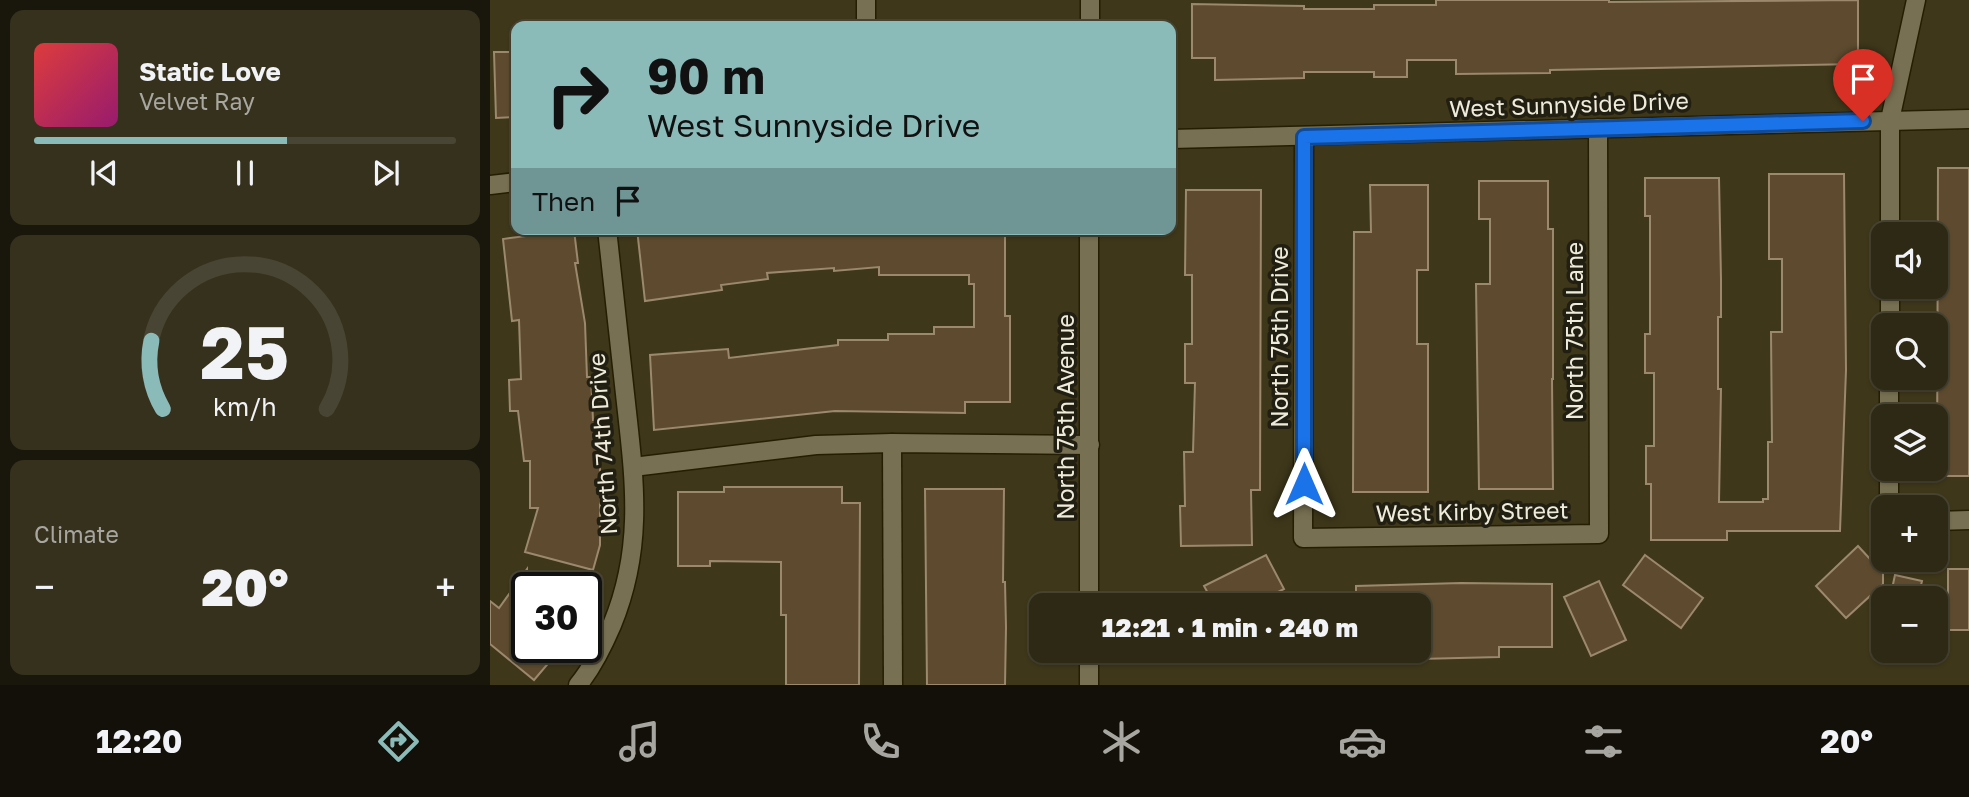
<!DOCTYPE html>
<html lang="en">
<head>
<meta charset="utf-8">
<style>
	:root { --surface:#2e2914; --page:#36311d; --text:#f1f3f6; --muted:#a7a6a0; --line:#494534; --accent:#8bbbb9 }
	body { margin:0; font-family:"Golos Text",sans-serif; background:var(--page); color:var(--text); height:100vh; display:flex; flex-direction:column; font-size:26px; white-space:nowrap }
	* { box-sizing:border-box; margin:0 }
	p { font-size:23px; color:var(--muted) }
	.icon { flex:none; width:38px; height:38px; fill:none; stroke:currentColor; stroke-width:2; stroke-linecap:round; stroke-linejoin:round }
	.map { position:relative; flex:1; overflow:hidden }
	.side { display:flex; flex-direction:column; gap:10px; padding:10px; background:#19170b; width:490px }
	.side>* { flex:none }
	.guide { position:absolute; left:21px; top:21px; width:665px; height:214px; border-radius:14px; box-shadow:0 2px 5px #0004,0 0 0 2px var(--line); background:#8bbbb9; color:#111; overflow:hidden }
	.tools { position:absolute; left:1381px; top:222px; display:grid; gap:14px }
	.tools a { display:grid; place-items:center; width:77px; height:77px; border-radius:14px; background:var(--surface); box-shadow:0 2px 5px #0004,0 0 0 2px var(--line); font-size:35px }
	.speed { position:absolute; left:21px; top:572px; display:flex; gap:14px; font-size:35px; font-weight:700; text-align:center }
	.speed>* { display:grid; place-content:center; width:91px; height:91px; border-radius:50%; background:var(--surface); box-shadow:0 2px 5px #0004,0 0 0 2px var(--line); line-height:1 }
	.speed .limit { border:4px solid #111; border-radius:10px; background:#fff; color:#111 }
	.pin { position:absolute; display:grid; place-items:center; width:60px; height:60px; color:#fff; margin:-72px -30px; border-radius:50% 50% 50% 0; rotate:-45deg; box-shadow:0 0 7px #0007 }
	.pin .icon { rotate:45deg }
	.me { position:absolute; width:77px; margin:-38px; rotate:0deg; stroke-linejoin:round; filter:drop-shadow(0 0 5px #0008) }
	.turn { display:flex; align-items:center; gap:24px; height:147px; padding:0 21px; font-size:32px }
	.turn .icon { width:91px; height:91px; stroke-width:2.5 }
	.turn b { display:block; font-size:49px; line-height:60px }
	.then { display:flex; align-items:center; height:66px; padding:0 21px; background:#0003; gap:14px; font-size:26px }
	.big { font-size:52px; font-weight:800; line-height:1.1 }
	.side .widget { flex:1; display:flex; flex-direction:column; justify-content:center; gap:10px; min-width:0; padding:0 24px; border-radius:14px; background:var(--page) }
	.side .dial { align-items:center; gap:0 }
	.dial svg { height:182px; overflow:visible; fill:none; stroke:var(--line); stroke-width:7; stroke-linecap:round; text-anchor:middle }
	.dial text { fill:var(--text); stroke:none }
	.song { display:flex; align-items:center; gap:21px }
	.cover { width:84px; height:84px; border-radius:10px; background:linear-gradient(135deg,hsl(0 70% 55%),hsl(320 70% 35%)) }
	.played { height:7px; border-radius:4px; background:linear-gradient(90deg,var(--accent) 60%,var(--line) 60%) }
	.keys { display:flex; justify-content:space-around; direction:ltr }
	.heat { display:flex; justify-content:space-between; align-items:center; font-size:38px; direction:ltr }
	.trip { position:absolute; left:539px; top:593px; width:402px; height:70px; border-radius:14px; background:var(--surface); box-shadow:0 2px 5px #0004,0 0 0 2px var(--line); font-weight:800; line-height:70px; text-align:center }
	.tabs { display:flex; height:112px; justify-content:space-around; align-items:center; background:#121008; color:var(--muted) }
	.tabs .icon { width:49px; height:49px }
	.tabs .current { color:var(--accent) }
	.tabs b { font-size:32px; color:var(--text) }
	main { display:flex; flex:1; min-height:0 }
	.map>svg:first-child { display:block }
</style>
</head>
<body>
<main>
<section class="side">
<div class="widget">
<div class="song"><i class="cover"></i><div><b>Static Love</b><p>Velvet Ray</p></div></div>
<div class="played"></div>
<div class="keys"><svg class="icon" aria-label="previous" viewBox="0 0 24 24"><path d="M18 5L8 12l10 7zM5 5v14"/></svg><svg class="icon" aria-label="pause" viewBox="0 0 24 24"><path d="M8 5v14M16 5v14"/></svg><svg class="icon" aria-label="next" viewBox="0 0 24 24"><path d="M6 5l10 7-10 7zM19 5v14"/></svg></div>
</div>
<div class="widget dial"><svg viewBox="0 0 100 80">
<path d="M14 69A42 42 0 1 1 86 69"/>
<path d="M14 69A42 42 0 0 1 9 39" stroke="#8bbbb9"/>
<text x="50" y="56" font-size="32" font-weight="700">25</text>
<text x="50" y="72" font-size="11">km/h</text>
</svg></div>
<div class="widget"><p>Climate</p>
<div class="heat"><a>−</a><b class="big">20°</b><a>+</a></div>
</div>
</section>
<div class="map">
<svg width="1479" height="685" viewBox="0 0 1479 685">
	<rect width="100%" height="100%" fill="#3e371a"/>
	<g fill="#5e4b2f" stroke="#9b886d" stroke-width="2">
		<path d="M946,0H1119V2L1368,0V64L1060,70V73L966,74V60H917V77H884V72H814V78L725,80V58H702V4L814,6V9H884V5H946Z"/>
		<path d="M4,52H26V117L6,118Z"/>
		<path d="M1448,168H1479V476H1447Z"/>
		<path d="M1279,174H1354L1356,370L1350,531H1237V540H1161V484H1156V446H1164V373H1155V334H1160V216H1155V178H1229L1231,279V317H1228V389H1231L1229,502H1273V499H1278V442H1282L1281,332H1292V259H1279Z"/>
		<path d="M989,181H1058V229H1063V379H1062L1063,489H989L986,284H1000V219H989Z"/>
		<path d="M880,185H938V270H927V344H938V492H863L864,232H881Z"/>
		<path d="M696,190H771L770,490H761L762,545L691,546L690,506H695L694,452H703L705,383H695V344H702V275H695Z"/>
		<path d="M147,229H515V316H520V402H475V413L345,411L164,430L160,355L238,349L239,358L348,345V340H398V334H444V327H484V284H479V275H389V267L344,271V268L277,273L278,279L231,285L232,290L155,301Z"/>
		<path d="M84,230L88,263H85L95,323L97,377H101L103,420H105L110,466V545L103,570L35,552L48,508H40V461H34L28,411H20L19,380L31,379L29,320L22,321L13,239Z"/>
		<path d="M234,487H352V503H370L369,685H296V615H291V562L220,561V566H188V492H234Z"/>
		<path d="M435,489H514L513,582H515L516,627L515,685H437Z"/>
		<path d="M1368,546L1393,573V584L1356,618L1326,586Z"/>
		<path d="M776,555L794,589L760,606H725L714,586Z"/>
		<path d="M1155,555L1213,598L1191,628L1133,585Z"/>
		<path d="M37,569V648H47L62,659L44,680L0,644V601L9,608Z"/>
		<rect x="1458" y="569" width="21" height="61"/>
		<path d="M1405,575L1432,581L1428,598H1400Z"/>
		<path d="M1109,581L1136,640L1101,656L1074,597Z"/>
		<path d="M971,583L1062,584V647H1009V657L929,659V606H866V586Z"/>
	</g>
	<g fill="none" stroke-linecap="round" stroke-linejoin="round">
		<defs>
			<g id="minor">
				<path d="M376,26V0"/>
				<path d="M814,137L813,538L1109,534L1108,128"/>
				<path d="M681,139L1479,119"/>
				<path d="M0,185L26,182"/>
				<path d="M1400,234V120L1426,0"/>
				<path d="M1400,326V287"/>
				<path d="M1399,416V378"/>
				<path d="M402,443L403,685"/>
				<path d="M143,467L326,445L402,443L600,445"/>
				<path d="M1399,508V469"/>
				<path d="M1446,521L1479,520"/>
				<path d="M88,685C103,667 113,646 122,625C155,545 144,477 135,394C129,339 123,284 117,229"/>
			</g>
			<g id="secondary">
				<path d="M600,26V0"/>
				<path d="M599,229V606"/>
				<path d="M599,685V651"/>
			</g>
		</defs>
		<use href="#minor" stroke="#251e02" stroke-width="21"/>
		<use href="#secondary" stroke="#251e02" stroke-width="21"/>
		<use href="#minor" stroke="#777052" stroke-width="18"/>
		<use href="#secondary" stroke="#777052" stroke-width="18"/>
	</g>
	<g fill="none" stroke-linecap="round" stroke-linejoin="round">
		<defs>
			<path id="route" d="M814,484V137L1373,121"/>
		</defs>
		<use href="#route" stroke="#114b97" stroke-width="18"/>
		<use href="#route" stroke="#1a73e8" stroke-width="12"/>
	</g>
	<g text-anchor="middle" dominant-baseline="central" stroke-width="7" stroke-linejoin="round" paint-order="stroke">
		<g font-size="23" fill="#efebda" stroke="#211e12">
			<text transform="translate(1079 104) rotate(-2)">West Sunnyside Drive</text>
			<text transform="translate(1084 331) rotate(-90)">North 75th Lane</text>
			<text transform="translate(789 337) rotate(-90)">North 75th Drive</text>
			<text transform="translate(575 417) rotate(-90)">North 75th Avenue</text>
			<text transform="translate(112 444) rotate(-94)">North 74th Drive</text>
			<text transform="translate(982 511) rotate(-1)">West Kirby Street</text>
		</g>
	</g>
</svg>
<div class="tools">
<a><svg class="icon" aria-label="sound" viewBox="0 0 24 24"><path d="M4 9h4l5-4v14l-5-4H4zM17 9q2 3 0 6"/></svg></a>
<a><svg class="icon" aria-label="search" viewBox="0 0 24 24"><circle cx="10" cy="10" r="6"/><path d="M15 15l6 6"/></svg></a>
<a><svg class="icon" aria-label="layers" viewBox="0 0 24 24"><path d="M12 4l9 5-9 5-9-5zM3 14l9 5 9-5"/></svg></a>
<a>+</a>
<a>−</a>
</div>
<div class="speed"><div class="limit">30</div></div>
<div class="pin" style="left:1373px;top:121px;background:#d93025"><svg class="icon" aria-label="arrive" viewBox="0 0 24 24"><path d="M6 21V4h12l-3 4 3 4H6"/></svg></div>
<svg class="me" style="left:814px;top:484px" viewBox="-20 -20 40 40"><path d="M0-17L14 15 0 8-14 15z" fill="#1a73e8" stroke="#fff" stroke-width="4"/></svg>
<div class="trip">12:21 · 1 min · 240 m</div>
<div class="guide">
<div class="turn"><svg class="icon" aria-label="right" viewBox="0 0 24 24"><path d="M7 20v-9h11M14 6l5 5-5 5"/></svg><div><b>90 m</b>West Sunnyside Drive</div></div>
<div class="then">Then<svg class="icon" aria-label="arrive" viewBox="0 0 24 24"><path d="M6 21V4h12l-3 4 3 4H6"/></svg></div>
</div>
</div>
</main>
<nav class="tabs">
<b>12:20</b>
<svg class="icon current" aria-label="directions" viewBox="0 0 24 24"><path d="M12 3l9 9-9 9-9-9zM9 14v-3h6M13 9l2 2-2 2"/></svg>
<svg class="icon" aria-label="music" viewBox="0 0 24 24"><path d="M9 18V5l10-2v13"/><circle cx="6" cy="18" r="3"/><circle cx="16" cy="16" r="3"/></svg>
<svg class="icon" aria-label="phone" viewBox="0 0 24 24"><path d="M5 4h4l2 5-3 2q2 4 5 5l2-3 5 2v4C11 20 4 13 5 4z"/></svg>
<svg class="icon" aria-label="climate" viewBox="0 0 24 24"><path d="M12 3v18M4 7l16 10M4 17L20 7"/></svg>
<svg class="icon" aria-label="car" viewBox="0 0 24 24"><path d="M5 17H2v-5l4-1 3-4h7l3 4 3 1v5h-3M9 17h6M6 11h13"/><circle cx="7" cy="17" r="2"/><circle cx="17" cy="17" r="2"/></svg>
<svg class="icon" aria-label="filters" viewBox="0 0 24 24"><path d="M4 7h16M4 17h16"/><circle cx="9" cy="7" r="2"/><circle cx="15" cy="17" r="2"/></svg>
<b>20°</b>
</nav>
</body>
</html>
